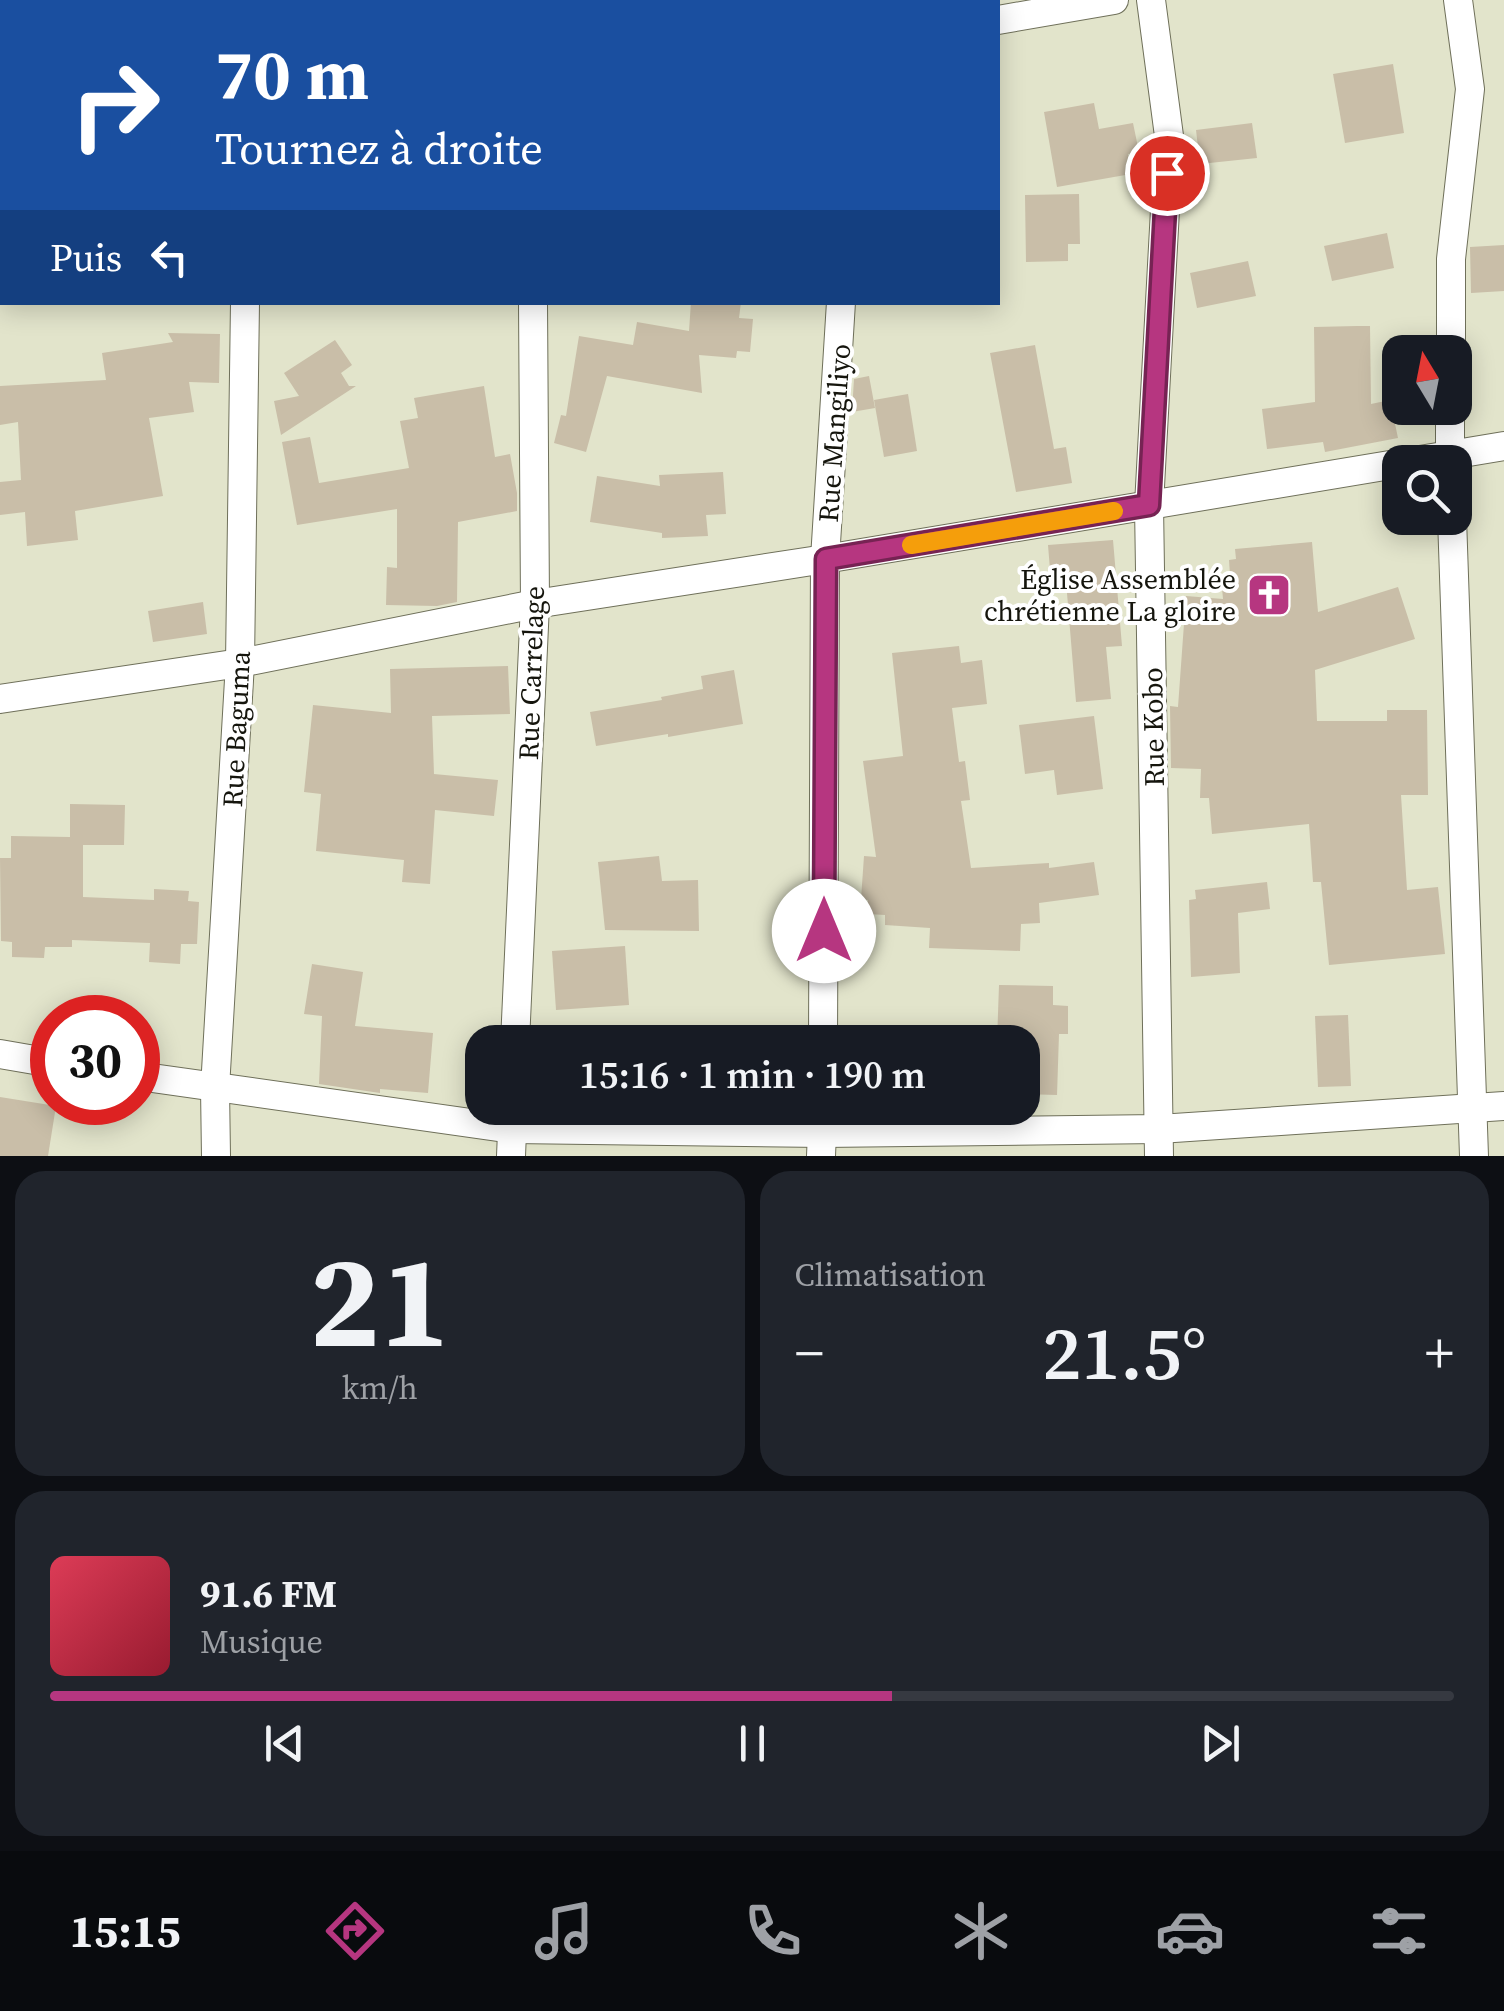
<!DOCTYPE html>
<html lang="fr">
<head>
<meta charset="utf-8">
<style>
	:root { --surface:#171b24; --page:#20242c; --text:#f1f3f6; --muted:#9ea1a6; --line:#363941; --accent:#b63680 }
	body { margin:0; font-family:"Source Serif 4",serif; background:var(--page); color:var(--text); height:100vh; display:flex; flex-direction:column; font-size:38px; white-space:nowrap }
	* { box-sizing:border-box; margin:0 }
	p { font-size:32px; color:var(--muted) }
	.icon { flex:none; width:55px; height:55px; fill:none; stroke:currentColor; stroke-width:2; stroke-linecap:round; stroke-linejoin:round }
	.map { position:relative; height:1156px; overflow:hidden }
	.details { display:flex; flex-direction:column; gap:15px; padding:15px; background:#0d0f14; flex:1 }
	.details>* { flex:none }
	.top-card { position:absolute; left:0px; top:0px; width:1000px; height:305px; box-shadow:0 5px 25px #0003; background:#1a4fa0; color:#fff; overflow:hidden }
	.needle { width:65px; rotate:350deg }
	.tools { position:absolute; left:1382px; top:335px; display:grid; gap:20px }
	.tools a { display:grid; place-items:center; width:90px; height:90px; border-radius:20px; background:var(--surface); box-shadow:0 5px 25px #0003; font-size:50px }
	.speed { position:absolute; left:30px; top:995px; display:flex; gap:20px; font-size:50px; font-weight:700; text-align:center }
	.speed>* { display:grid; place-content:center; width:130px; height:130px; border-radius:50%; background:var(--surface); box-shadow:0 5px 25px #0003; line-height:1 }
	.speed .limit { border:15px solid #d22; background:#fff; color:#111 }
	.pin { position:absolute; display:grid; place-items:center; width:85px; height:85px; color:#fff; margin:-42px; border:5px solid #fff; border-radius:50%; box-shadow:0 2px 10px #0007 }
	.me { position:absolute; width:110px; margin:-55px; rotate:0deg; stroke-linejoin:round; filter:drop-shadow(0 0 8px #0008) }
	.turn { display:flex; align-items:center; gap:35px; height:210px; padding:0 50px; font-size:45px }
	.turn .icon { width:130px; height:130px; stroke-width:2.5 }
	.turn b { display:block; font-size:70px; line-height:85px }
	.then { display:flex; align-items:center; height:95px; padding:0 50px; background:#0003; gap:20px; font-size:38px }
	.big { font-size:75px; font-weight:600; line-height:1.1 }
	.details .tile { flex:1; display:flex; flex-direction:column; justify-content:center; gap:15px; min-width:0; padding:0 35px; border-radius:30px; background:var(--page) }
	.details .dial { align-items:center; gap:0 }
	.dial b { font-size:130px; line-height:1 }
	.song { display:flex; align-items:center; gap:30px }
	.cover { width:120px; height:120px; border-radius:15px; background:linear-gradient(135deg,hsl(350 70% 55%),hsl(350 70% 35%)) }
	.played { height:10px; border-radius:5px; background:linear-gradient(90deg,var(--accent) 60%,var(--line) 60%) }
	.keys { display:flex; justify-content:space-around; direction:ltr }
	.heat { display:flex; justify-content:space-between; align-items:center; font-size:55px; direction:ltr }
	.details .tiles { flex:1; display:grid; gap:15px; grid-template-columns:1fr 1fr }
	.tile:last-child { grid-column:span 2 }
	.trip { position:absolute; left:465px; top:1025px; width:575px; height:100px; border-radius:30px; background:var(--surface); box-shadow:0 5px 25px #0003; font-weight:600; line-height:100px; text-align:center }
	.menu { display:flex; height:160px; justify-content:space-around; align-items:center; background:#090b0e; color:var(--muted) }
	.menu .icon { width:70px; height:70px }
	.menu .current { color:var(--accent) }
	.menu b { font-size:45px; color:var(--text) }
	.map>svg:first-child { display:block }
</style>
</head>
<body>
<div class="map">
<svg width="1504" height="1156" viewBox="0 0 1504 1156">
	<rect width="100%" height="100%" fill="#e2e4cb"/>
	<g fill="#c9bea8">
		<path d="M1393,64L1404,133L1345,143L1333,74Z"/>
		<path d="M1094,103L1099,129L1133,123L1139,152L1128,154L1131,174L1057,187L1044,112Z"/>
		<path d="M1252,123L1257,158L1200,164L1196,130Z"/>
		<path d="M1079,194L1080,244H1068V261L1026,262L1025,195Z"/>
		<path d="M1387,233L1394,268L1332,281L1324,246Z"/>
		<path d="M1504,245V291L1471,293L1470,247Z"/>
		<path d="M1248,261L1256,296L1197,308L1190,273Z"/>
		<path d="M691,302H741L739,318L753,319L750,352L737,351L736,358L699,355L702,393L607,376L586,452L554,443L561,415L566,416L579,336L633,345L637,322L689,331Z"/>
		<path d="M1357,326H1370L1371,404L1390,400L1398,438L1325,452L1323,442L1267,449L1262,409L1315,402L1314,327Z"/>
		<path d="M168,333L220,334L219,383L189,382L194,412L149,418L163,496L75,511L78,540L27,546L25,512L0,515V482L21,480L18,422L0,425V386L106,380L102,353L173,342Z"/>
		<path d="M335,340L352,365L341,373L349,386H356L281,435L274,401L299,396L284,373Z"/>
		<path d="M1035,345L1054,449L1066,447L1072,483L1016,492L990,353Z"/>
		<path d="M869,376L875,408L852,412L854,379Z"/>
		<path d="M484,386L495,457L510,454L517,493V511L458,522L457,602L437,606L386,605L387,567L397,568V509L297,525L282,442L310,437L319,483L409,468L400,421L418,418L414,398Z"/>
		<path d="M908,394L917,451L884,457L874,400Z"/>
		<path d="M723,472L726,514L706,515L708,536L662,538V533L590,522L597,476L660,486L659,475Z"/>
		<path d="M1113,540L1122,646L1106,647L1111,699L1076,702L1066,581L1051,582L1048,545Z"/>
		<path d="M1312,542L1318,612L1398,587L1415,639L1315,670L1317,721H1387V710H1427L1428,795H1401L1407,890L1438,887L1445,954L1329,965L1321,882H1313L1309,824L1212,834L1209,798H1200L1201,769L1171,768L1170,706L1178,707L1186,596L1223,599L1221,576L1230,575L1229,560L1236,559L1235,549Z"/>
		<path d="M203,602L207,634L153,642L148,611Z"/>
		<path d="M959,646L961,663L982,660L987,704L952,708L959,762L965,761L970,800L961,801L971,868L1049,863V868L1094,862L1099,895L1039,903L1040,923L1021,924L1020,951L929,948L930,928L885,925V915L867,914L868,900L861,899L864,856L876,857L863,761L903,756L892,653Z"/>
		<path d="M508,666L510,714L432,716L434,774L498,780L494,816L435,810L430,884L402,882L404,860L316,851L321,794L304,792L313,705L391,713L390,669Z"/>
		<path d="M734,670L743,724L668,737V734L596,746L590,712L662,700L661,697L703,689L701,676Z"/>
		<path d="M1094,716L1103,789L1057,795L1054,770L1025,774L1019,725Z"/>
		<path d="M70,804L125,805L124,845H83V897L154,900V889L189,891L188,901L199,902L197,944H181L180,964L149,962L150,943L72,940V947H45L44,958L12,957V942L1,941L0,858H11V836L70,837Z"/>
		<path d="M659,856L662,881L698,880L699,931L605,930L598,862Z"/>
		<path d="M1267,882L1270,909L1238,913L1240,973L1191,977L1189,900L1196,899L1195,890Z"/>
		<path d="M625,946L629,1005L556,1010L552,951Z"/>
		<path d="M312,964L363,972L355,1026L433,1033L428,1093L380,1089V1093L319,1084L322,1016L304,1014Z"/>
		<path d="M999,985L1053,986V1005L1068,1006V1034H1059L1057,1095L1022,1094V1042H997Z"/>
		<path d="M1348,1015L1351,1086L1318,1087L1315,1016Z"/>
		<path d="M0,1097L56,1106L48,1156H0Z"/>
	</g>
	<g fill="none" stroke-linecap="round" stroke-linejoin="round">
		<defs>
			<g id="street">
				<path d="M219,0L220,2"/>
				<path d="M514,0V2"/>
				<path d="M840,0V2"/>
				<path d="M1151,0L1169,136L1149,505L1159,1156"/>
				<path d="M998,20L1114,0"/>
				<path d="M0,190H2"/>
				<path d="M1451,352V259L1470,89L1458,0"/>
				<path d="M1450,462V408"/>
				<path d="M1452,518L1474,1156"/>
				<path d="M0,699L240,663L535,604L825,559L1504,446"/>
				<path d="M515,1042L535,604L533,302"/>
				<path d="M823,1042L825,559L841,302"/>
				<path d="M0,1054L52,1063"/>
				<path d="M138,1076L512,1129L823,1133L1159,1129L1504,1106"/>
				<path d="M216,1156L215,1088L240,663L245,302"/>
				<path d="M511,1156L513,1108"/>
				<path d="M821,1156L823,1108"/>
			</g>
		</defs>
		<use href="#street" stroke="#6f705a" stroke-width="30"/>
		<use href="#street" stroke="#fff" stroke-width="28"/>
	</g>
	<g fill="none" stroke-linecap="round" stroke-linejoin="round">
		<defs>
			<path id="route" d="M824,931L826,559L1149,505L1167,173"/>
		</defs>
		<use href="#route" stroke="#762353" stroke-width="25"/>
		<use href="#route" stroke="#b63680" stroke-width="18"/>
		<path stroke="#f59e0b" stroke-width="18" d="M911,545L1114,511"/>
	</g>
	<defs>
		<symbol id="church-square" viewBox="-11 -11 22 22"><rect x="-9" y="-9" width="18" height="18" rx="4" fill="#b63680" stroke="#fff"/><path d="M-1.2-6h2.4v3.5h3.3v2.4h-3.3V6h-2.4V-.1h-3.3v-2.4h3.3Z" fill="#fff"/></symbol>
	</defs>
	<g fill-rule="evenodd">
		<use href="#church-square" x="1244" y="570" width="50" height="50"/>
	</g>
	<g text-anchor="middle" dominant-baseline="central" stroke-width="8" stroke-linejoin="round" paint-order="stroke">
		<g font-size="28" fill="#15150d" stroke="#fff">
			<text transform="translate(834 433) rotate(-86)">Rue Mangiliyo</text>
			<text transform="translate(531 673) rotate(-88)">Rue Carrelage</text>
			<text transform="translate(1153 727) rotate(-91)">Rue Kobo</text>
			<text transform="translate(236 729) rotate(-87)">Rue Baguma</text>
		</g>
		<g font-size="28" fill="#15150d" stroke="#fff" text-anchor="end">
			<text x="1236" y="579">Église Assemblée<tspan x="1236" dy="32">chrétienne La gloire</tspan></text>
		</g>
	</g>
</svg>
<div class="tools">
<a><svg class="needle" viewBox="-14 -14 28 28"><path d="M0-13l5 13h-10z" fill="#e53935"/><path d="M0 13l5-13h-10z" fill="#9ea1a6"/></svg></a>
<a><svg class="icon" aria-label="search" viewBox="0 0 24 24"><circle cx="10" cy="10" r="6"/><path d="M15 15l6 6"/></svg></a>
</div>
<div class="speed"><div class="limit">30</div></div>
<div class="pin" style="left:1167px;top:173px;background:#d93025"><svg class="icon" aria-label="arrive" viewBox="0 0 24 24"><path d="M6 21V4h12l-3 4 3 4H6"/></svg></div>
<svg class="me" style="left:824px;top:931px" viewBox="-20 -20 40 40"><circle r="19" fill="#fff"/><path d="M0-13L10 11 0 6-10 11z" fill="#b63680"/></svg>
<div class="trip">15:16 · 1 min · 190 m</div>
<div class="top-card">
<div class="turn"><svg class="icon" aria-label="right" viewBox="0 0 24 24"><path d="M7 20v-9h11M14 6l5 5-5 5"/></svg><div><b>70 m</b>Tournez à droite</div></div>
<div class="then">Puis<svg class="icon" aria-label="left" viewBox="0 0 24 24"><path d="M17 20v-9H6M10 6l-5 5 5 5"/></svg></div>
</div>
</div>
<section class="details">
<div class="tiles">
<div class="tile dial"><b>21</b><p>km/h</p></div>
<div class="tile"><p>Climatisation</p>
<div class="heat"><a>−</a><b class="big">21.5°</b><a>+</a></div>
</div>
<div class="tile">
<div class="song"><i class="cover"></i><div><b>91.6 FM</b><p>Musique</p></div></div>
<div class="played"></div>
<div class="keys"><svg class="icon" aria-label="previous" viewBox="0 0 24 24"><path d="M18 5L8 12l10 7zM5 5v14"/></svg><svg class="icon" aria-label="pause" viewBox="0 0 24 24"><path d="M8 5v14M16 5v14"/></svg><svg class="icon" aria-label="next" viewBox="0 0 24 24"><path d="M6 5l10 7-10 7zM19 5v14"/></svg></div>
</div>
</div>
</section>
<nav class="menu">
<b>15:15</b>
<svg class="icon current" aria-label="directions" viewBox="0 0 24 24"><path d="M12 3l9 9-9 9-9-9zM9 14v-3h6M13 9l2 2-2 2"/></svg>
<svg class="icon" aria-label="music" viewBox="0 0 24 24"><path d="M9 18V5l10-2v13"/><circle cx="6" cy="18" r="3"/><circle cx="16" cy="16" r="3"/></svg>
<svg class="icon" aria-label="phone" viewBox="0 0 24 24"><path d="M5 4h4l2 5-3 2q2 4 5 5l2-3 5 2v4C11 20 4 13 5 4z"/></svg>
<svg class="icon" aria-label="climate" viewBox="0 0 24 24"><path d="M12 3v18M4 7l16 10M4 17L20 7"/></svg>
<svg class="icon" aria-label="car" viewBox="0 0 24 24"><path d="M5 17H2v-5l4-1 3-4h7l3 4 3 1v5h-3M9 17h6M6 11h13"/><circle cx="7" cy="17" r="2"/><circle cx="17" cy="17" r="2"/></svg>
<svg class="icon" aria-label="filters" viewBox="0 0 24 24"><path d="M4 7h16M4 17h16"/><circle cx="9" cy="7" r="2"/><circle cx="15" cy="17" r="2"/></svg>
</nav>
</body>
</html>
